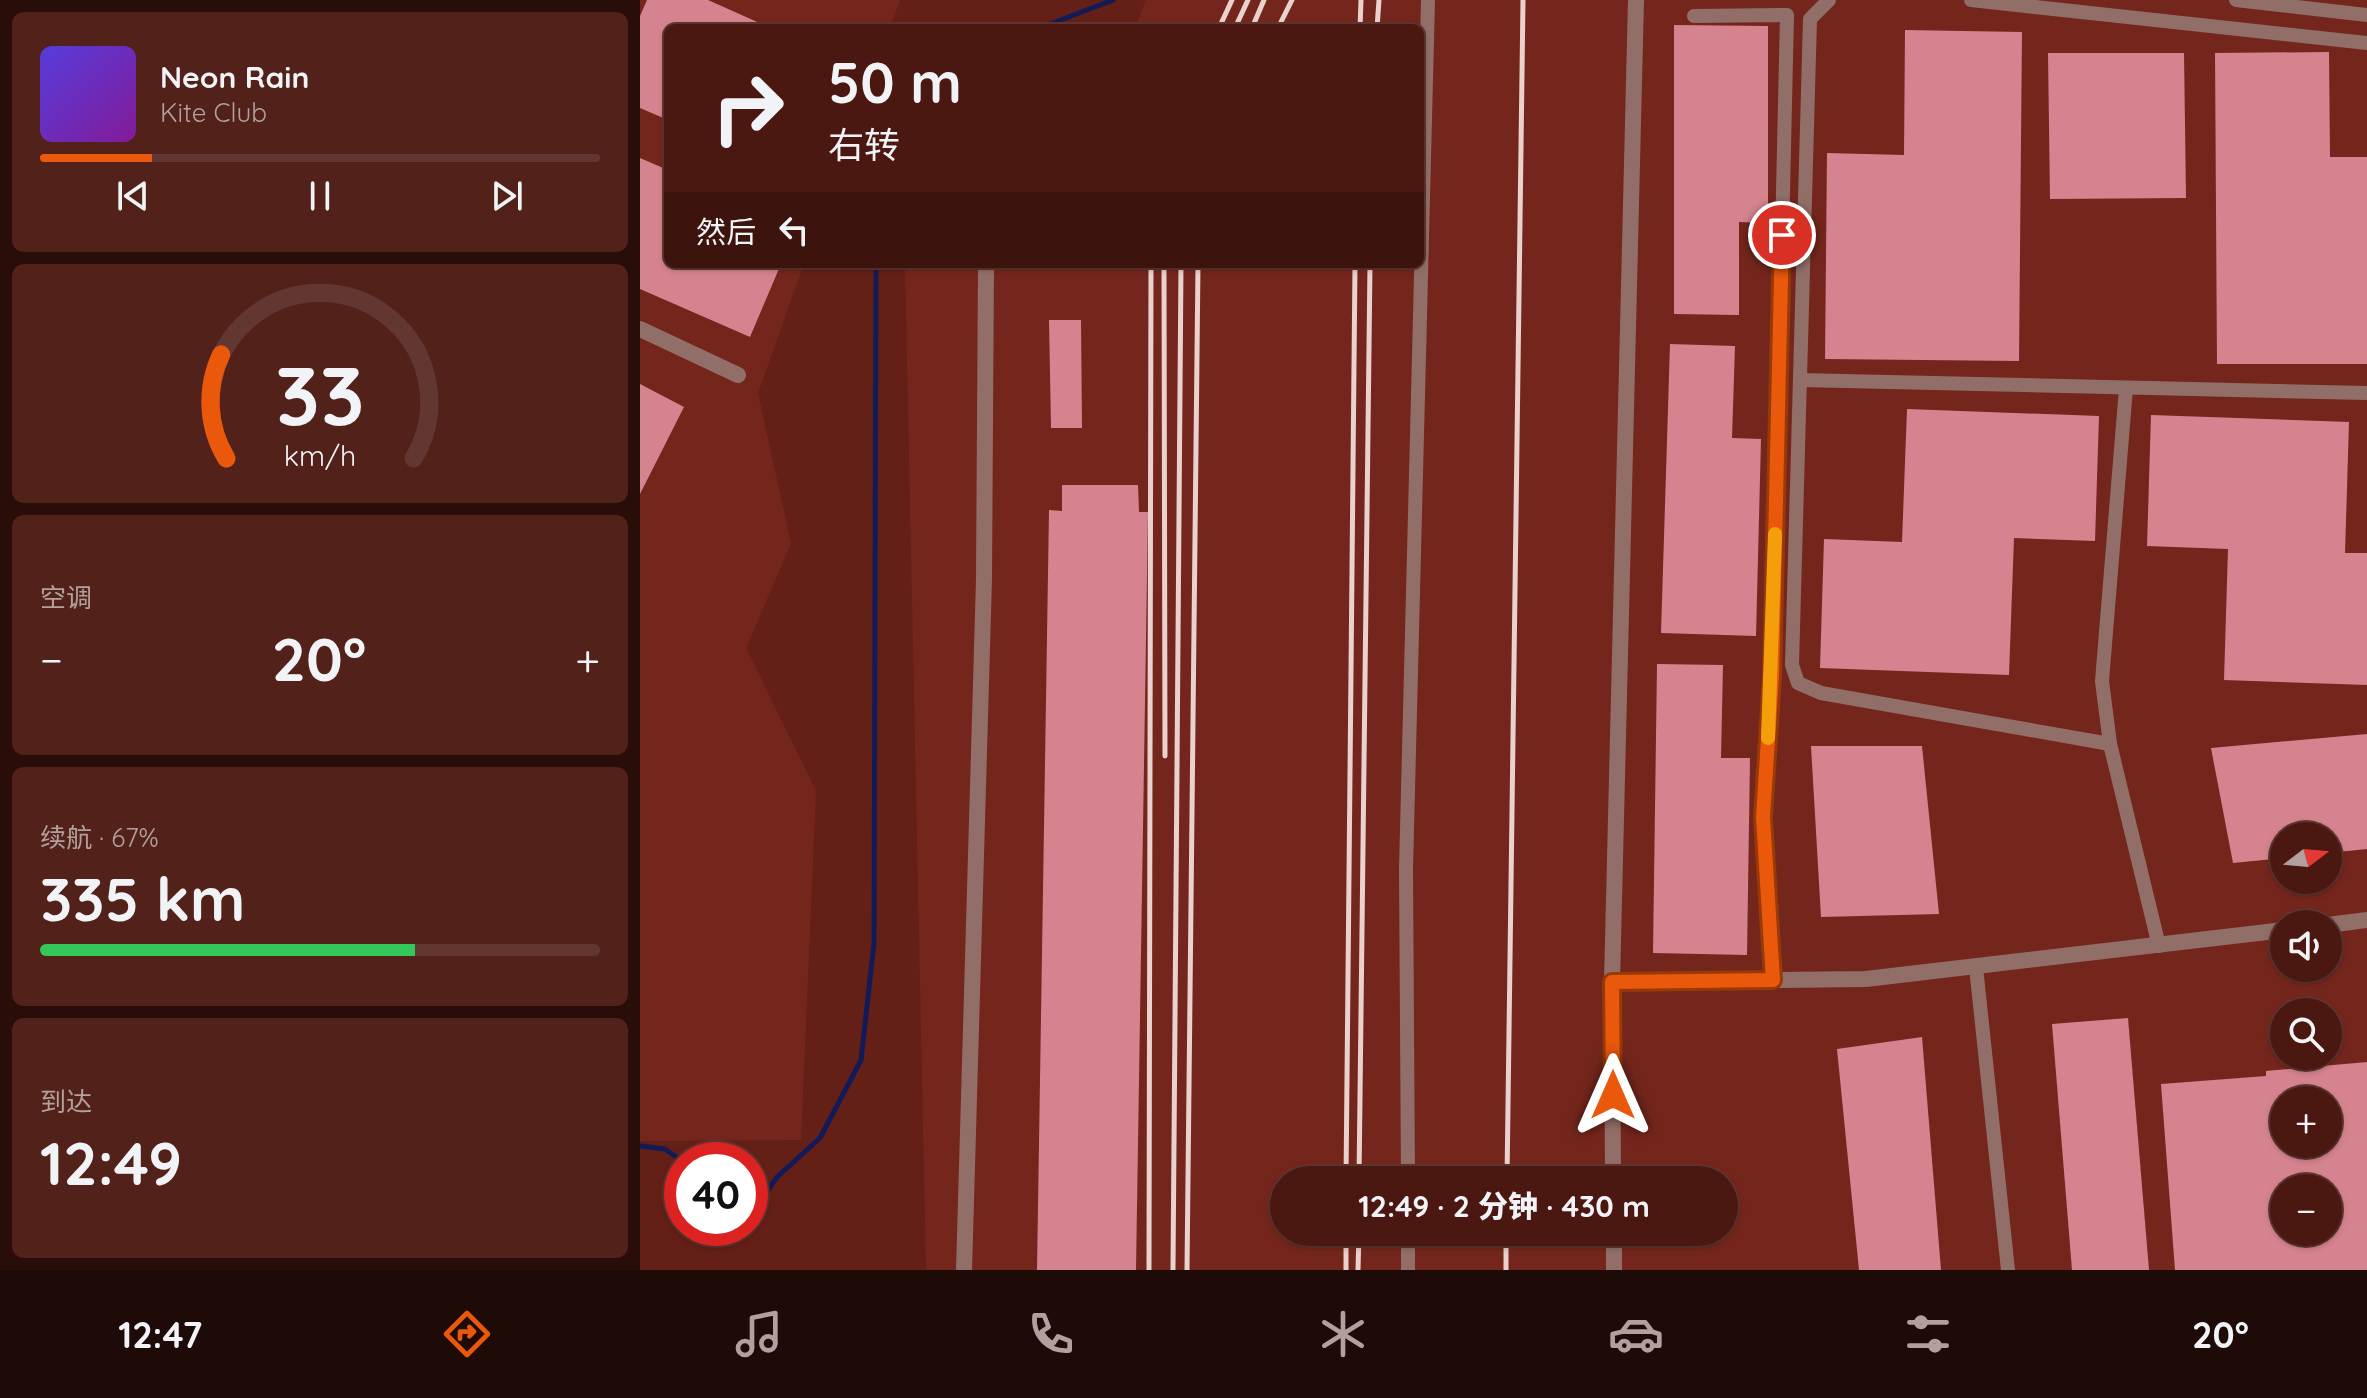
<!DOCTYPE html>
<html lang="zh">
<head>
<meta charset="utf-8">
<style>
	:root { --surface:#4b1811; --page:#52211a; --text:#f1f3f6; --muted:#b2a09f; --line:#623731; --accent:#ea580c }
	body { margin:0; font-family:Quicksand,"Noto Sans SC",sans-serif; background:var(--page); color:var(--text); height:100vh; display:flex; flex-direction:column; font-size:30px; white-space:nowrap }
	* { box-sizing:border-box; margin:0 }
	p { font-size:26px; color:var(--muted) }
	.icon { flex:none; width:44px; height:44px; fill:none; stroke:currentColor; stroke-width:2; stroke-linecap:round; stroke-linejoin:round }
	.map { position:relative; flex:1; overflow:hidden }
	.drawer { display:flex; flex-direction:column; gap:12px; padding:12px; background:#290d09; width:640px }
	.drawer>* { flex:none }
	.hud { position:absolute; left:24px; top:24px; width:760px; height:244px; border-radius:12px; box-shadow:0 2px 6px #0004,0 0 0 2px var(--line); background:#4b1811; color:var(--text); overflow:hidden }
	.needle { width:52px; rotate:74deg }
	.controls { position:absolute; left:1630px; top:822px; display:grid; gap:16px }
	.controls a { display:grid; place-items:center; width:72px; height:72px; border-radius:50%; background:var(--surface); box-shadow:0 2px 6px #0004,0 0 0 2px var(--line); font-size:40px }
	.speed { position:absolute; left:24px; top:1142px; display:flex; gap:16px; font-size:40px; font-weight:700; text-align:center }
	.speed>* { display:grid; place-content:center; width:104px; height:104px; border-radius:50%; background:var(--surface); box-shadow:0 2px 6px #0004,0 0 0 2px var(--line); line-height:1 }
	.speed .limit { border:12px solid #d22; background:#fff; color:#111 }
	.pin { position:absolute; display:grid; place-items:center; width:68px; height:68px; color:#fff; margin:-34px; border:4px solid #fff; border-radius:50%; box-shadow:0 2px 8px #0007 }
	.me { position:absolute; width:88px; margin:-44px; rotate:0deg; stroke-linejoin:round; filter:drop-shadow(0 0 6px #0008) }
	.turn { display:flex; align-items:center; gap:28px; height:168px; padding:0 32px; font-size:36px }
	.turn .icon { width:104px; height:104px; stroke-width:2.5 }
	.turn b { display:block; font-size:56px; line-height:68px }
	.then { display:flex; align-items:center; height:76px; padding:0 32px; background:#0003; gap:16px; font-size:30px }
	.big { font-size:60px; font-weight:800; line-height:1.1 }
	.drawer .widget { flex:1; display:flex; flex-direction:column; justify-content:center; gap:12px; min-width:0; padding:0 28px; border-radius:12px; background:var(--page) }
	.drawer .dial { align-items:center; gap:0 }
	.dial svg { height:208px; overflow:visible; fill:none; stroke:var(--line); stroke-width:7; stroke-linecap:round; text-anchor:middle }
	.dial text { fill:var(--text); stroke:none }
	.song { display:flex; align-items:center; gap:24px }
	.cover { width:96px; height:96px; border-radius:12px; background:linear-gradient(135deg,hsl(250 70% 55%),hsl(290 70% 35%)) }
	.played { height:8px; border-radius:4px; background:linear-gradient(90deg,var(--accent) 20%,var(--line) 20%) }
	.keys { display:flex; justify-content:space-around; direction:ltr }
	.heat { display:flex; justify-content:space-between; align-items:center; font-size:44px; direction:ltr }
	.charge { height:12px; border-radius:6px; background:linear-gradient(90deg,#34c759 67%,var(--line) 0) }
	.trip { position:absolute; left:630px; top:1166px; width:468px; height:80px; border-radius:40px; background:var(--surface); box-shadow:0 2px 6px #0004,0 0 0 2px var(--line); font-weight:800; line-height:80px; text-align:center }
	.menu { display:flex; height:128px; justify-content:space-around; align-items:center; background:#1e0a07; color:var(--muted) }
	.menu .icon { width:56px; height:56px }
	.menu .on { color:var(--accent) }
	.menu b { font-size:36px; color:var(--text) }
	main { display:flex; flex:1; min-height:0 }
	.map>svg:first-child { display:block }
</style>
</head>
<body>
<main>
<section class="drawer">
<div class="widget">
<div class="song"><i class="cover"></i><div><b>Neon Rain</b><p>Kite Club</p></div></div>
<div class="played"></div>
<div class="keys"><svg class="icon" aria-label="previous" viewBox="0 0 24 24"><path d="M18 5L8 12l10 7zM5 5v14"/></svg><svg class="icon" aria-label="pause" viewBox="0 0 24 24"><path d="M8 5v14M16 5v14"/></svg><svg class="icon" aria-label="next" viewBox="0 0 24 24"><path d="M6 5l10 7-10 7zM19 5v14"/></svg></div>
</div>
<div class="widget dial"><svg viewBox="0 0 100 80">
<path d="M14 69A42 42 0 1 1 86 69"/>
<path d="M14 69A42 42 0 0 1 12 29" stroke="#ea580c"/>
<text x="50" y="56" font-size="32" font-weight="700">33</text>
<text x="50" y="72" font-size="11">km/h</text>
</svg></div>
<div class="widget"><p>空调</p>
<div class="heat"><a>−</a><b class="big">20°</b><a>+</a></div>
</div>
<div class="widget"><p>续航 · 67%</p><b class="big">335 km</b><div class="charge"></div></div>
<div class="widget"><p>到达</p><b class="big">12:49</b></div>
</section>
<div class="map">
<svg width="1727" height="1270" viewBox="0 0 1727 1270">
	<rect width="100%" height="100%" fill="#642017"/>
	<g fill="#74261c" fill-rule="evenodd">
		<path d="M0,0H260L250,28H28V264H164L118,393L151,543L106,648L176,791L161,1140L0,1141Z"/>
		<path d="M506,0H1727V1270H286L265,264H780V28H495ZM1644,836H1688V880H1644ZM1644,924H1688V968H1644ZM1644,1012H1688V1056H1644ZM1644,1100H1688V1144H1644ZM644,1180H1084V1232H644ZM1644,1188H1688V1232H1644Z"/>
	</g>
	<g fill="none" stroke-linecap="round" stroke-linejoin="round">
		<g stroke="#121b58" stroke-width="5">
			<path d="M400,28L473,0"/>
			<path d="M0,1146L25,1149L42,1161"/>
			<path d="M110,1203L127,1192L137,1177L180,1138L221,1060L234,943L236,264"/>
		</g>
	</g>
	<g fill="#d5838f" fill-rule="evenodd">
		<path d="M7,0H68L131,28H28V120L0,108V16Z"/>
		<path d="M1034,25L1128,26V223L1099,222V315L1034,314Z"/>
		<path d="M1265,30L1382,32L1379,361L1185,359L1187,153L1264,155Z"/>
		<path d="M1689,52L1690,157H1727V364H1577L1575,53Z"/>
		<path d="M1408,53H1544L1546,198L1410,199Z"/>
		<path d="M0,158L28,170V264H141L110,337L0,289Z"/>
		<path d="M409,320H441L442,428H411Z"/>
		<path d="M1030,344L1095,346L1092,438L1121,439L1116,636L1021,633Z"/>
		<path d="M0,384L44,407L0,494Z"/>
		<path d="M1267,409L1459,416L1455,541L1374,538L1369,675L1180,668L1184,539L1262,542Z"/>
		<path d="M1511,415L1709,422L1705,553H1727V685L1584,680L1588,549L1507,546Z"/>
		<path d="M422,485H498L499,512H508L496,1270H397L409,510L422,511Z"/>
		<path d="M1017,664L1083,665L1081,758H1110L1107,955L1013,953Z"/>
		<path d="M1727,734V849L1688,853V836H1644V858L1593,863L1571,748Z"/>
		<path d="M1171,746H1282L1299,914L1181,917Z"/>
		<path d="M1488,1018L1509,1270H1432L1412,1024Z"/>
		<path d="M1282,1037L1301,1270H1219L1197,1049Z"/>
		<path d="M1727,1062V1270H1535L1521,1084L1626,1076V1071ZM1644,1100H1688V1144H1644ZM1644,1188H1688V1232H1644Z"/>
	</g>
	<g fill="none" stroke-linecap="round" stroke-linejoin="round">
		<g stroke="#916f68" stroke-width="14">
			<path d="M1189,0L1170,19L1152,665L1158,683L1181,693L1470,744L1519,946"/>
			<path d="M1331,0L1727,43"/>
			<path d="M1596,0L1727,15"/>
			<path d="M1054,16L1147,15L1132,676L1123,817L1133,980"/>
			<path d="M1160,380L1727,393"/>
			<path d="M1470,744L1462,681L1486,388"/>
			<path d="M1336,967L1368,1270"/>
			<path d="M768,1180L766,869L788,0"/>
			<path d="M768,1232V1270"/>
		</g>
		<g stroke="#916f68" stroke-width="16">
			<path d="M0,329L98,375"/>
			<path d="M1688,925L1727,920"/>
			<path d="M972,982L1226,979L1644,930"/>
			<path d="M973,1180L972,982L996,0"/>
			<path d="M974,1232V1270"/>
			<path d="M324,1270L344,579L346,264"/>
		</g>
		<g stroke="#e9d1ce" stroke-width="5">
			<path d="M579,28L592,0"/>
			<path d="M595,28L608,0"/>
			<path d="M612,28L624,0"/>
			<path d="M638,28L652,0"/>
			<path d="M720,28L721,0"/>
			<path d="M737,28L739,0"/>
			<path d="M524,264L525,756"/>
			<path d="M706,1180L715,264"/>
			<path d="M719,1180L730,264"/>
			<path d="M867,1180L883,0"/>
			<path d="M509,1270L511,264"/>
			<path d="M533,1270L541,264"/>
			<path d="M547,1270L558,264"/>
			<path d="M706,1270V1232"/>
			<path d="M718,1270L719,1232"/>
			<path d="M866,1270V1232"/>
		</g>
	</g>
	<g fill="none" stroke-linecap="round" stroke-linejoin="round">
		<defs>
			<path id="route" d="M973,1095L972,982L1133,980L1123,817L1132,676L1142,235"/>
		</defs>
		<use href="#route" stroke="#983908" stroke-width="20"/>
		<use href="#route" stroke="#ea580c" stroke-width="14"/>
		<path stroke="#f59e0b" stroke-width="14" d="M1128,738L1135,534"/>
	</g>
</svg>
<div class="controls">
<a><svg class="needle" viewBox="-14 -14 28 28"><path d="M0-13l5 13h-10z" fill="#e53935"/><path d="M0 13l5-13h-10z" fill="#b2a09f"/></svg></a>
<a><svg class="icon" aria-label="sound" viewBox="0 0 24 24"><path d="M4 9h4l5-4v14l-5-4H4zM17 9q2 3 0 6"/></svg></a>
<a><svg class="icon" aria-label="search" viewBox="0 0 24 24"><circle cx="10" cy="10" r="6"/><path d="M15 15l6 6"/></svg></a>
<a>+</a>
<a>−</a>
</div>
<div class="speed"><div class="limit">40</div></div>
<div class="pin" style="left:1142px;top:235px;background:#d93025"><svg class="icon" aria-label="arrive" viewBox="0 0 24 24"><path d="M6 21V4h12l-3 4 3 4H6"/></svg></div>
<svg class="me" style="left:973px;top:1095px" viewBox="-20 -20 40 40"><path d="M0-17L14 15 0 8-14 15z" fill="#ea580c" stroke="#fff" stroke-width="4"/></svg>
<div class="trip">12:49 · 2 分钟 · 430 m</div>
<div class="hud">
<div class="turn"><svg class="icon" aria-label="right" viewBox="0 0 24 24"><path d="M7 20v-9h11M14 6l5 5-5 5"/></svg><div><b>50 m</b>右转</div></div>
<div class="then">然后<svg class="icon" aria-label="left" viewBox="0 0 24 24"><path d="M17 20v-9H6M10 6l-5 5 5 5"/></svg></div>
</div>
</div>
</main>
<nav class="menu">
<b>12:47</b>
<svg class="icon on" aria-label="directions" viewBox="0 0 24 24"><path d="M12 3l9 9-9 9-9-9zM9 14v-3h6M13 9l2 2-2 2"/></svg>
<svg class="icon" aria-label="music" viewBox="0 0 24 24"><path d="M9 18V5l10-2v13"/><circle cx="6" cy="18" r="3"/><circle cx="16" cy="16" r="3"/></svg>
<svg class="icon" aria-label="phone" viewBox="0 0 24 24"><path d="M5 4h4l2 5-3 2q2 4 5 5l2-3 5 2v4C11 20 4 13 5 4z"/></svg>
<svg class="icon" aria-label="climate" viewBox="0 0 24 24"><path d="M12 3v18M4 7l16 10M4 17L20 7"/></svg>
<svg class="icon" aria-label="car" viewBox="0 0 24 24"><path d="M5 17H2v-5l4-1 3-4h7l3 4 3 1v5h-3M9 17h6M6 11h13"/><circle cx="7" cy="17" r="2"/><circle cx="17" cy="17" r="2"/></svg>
<svg class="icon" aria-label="filters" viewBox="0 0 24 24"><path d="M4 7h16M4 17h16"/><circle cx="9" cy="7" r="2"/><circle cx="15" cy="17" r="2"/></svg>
<b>20°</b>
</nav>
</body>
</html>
